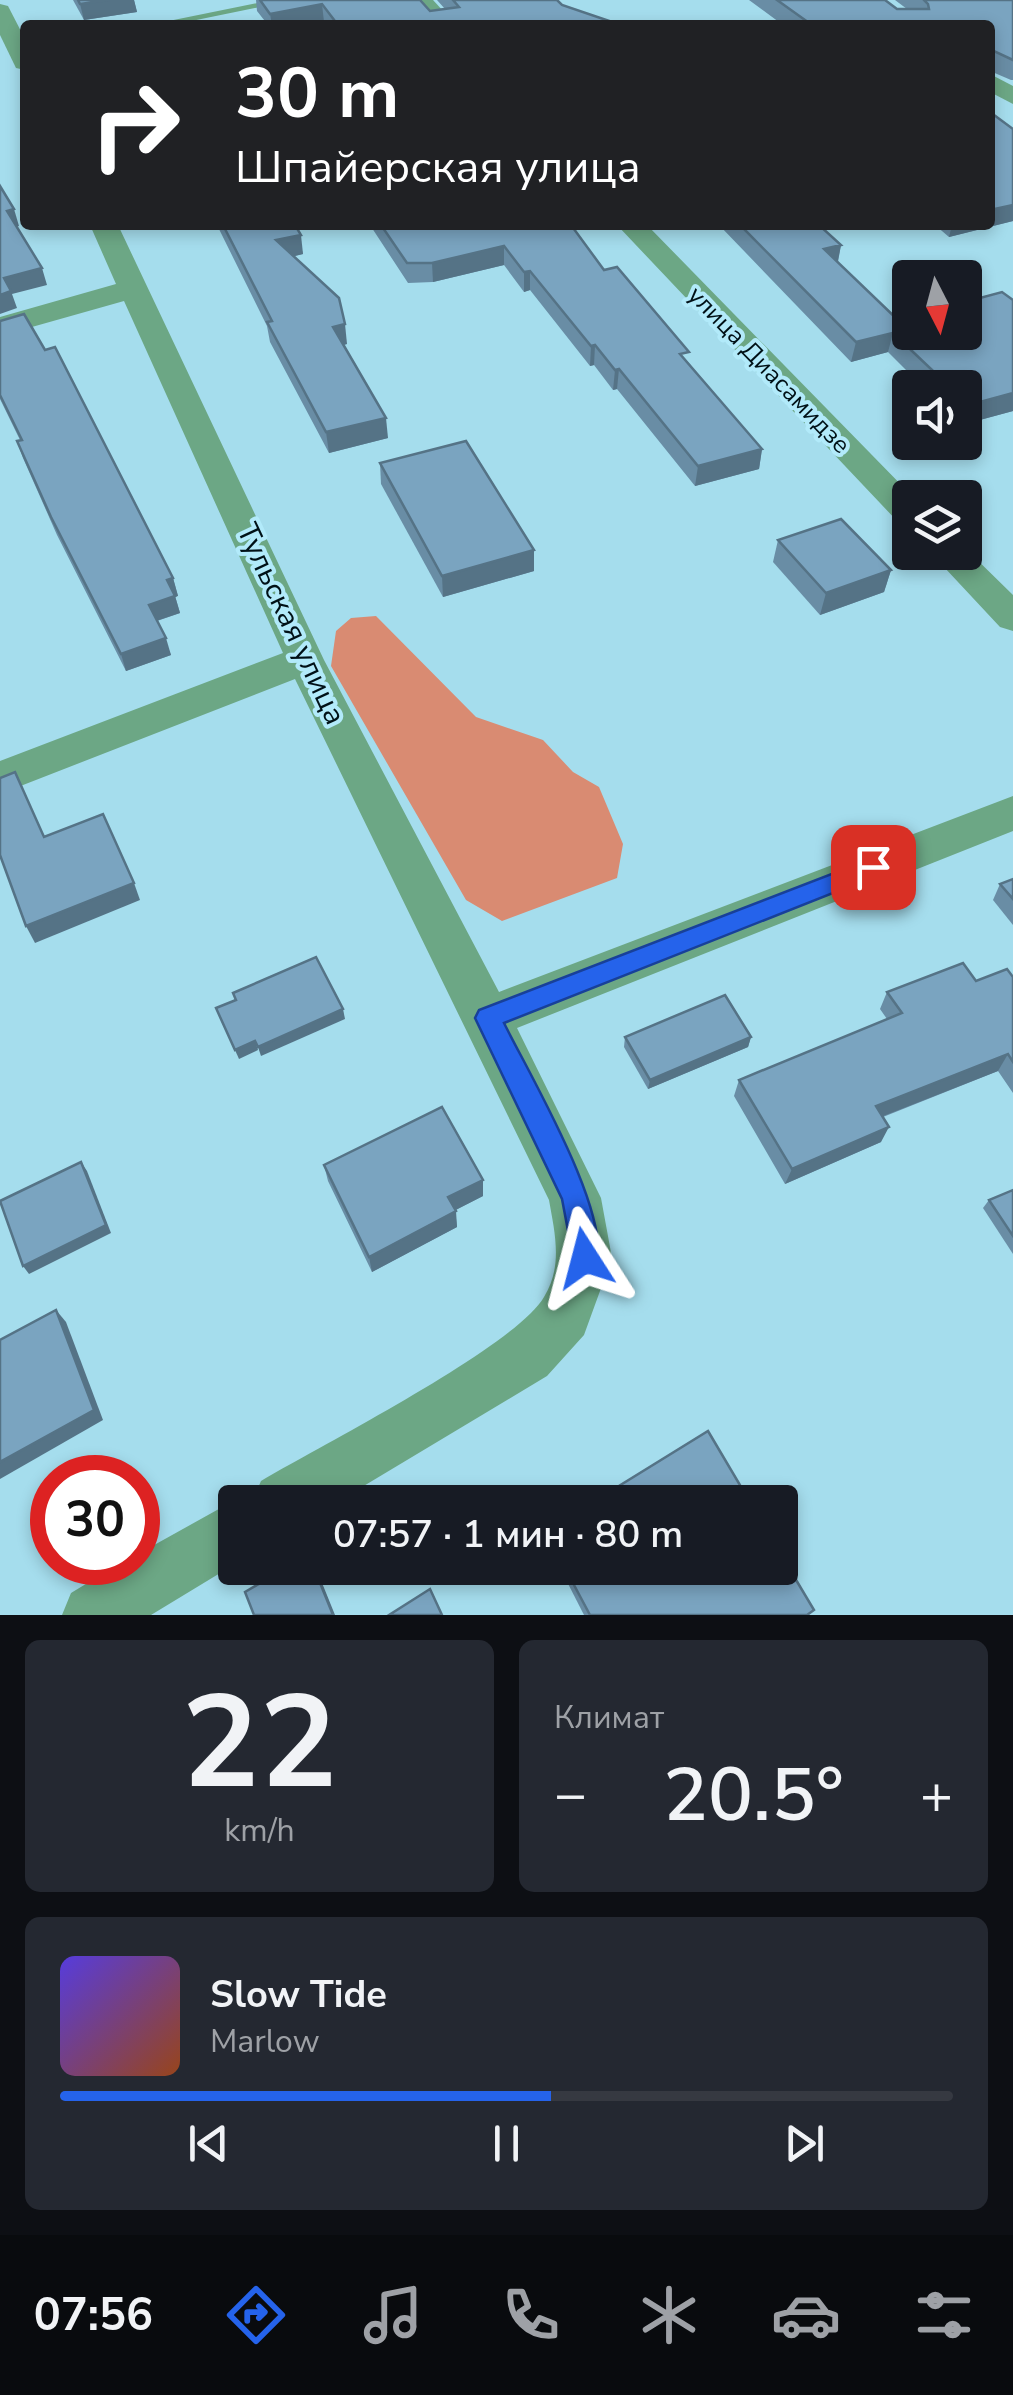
<!DOCTYPE html>
<html lang="ru">
<head>
<meta charset="utf-8">
<style>
	:root { --surface:#171b24; --page:#242831; --text:#f1f3f6; --muted:#9ea1a6; --line:#363941; --accent:#2563eb }
	body { margin:0; font-family:"Nunito Sans",sans-serif; background:var(--page); color:var(--text); height:100vh; display:flex; flex-direction:column; font-size:38px; white-space:nowrap }
	* { box-sizing:border-box; margin:0 }
	p { font-size:32px; color:var(--muted) }
	.icon { flex:none; width:55px; height:55px; fill:none; stroke:currentColor; stroke-width:2; stroke-linecap:round; stroke-linejoin:round }
	.map { position:relative; height:1615px; overflow:hidden }
	.side { display:flex; flex-direction:column; gap:25px; padding:25px; background:#0d0f14; flex:1 }
	.side>* { flex:none }
	.hud { position:absolute; left:20px; top:20px; width:975px; height:210px; border-radius:10px; box-shadow:0 5px 15px #0003; background:#202124; color:#fff; overflow:hidden }
	.needle { width:65px; rotate:174deg }
	.tools { position:absolute; left:892px; top:260px; display:grid; gap:20px }
	.tools a { display:grid; place-items:center; width:90px; height:90px; border-radius:10px; background:var(--surface); box-shadow:0 5px 15px #0003; font-size:50px }
	.speed { position:absolute; left:30px; top:1455px; display:flex; gap:20px; font-size:50px; font-weight:700; text-align:center }
	.speed>* { display:grid; place-content:center; width:130px; height:130px; border-radius:50%; background:var(--surface); box-shadow:0 5px 15px #0003; line-height:1 }
	.speed .limit { border:15px solid #d22; background:#fff; color:#111 }
	.pin { position:absolute; display:grid; place-items:center; width:85px; height:85px; color:#fff; margin:-42px; border-radius:20px; box-shadow:0 5px 15px #0006 }
	.me { position:absolute; width:110px; margin:-55px; rotate:351deg; stroke-linejoin:round; filter:drop-shadow(0 0 8px #0008) }
	.turn { display:flex; align-items:center; gap:35px; height:210px; padding:0 50px; font-size:45px }
	.turn .icon { width:130px; height:130px; stroke-width:2.5 }
	.turn b { display:block; font-size:70px; line-height:85px }
	.big { font-size:75px; font-weight:600; line-height:1.1 }
	.side .widget { flex:1; display:flex; flex-direction:column; justify-content:center; gap:15px; min-width:0; padding:0 35px; border-radius:15px; background:var(--page) }
	.side .dial { align-items:center; gap:0 }
	.dial b { font-size:130px; line-height:1 }
	.song { display:flex; align-items:center; gap:30px }
	.cover { width:120px; height:120px; border-radius:15px; background:linear-gradient(135deg,hsl(250 70% 55%),hsl(20 70% 35%)) }
	.played { height:10px; border-radius:5px; background:linear-gradient(90deg,var(--accent) 55%,var(--line) 55%) }
	.keys { display:flex; justify-content:space-around; direction:ltr }
	.heat { display:flex; justify-content:space-between; align-items:center; font-size:55px; direction:ltr }
	.side .tiles { flex:1; display:grid; gap:25px; grid-template-columns:1fr 1fr }
	.widget:last-child { grid-column:span 2 }
	.trip { position:absolute; left:218px; top:1485px; width:580px; height:100px; border-radius:10px; background:var(--surface); box-shadow:0 5px 15px #0003; font-weight:600; line-height:100px; text-align:center }
	.dock { display:flex; height:160px; justify-content:space-around; align-items:center; background:#090b0e; color:var(--muted) }
	.dock .icon { width:70px; height:70px }
	.dock .selected { color:var(--accent) }
	.dock b { font-size:45px; color:var(--text) }
	.map>svg:first-child { display:block }
</style>
</head>
<body>
<div class="map">
<svg width="1013" height="1615" viewBox="0 0 1013 1615">
	<rect width="100%" height="100%" fill="#a5dded"/>
	<path fill="#d98b72" d="M376,616L476,717L543,740L573,772L599,787L623,844L617,878L502,921L466,900L331,666L336,631L351,618Z"/>
	<g fill="none" stroke-linecap="round" stroke-linejoin="round">
		<path fill="#6ca785" fill-rule="evenodd" d="M272,0H294L172,25H149Z"/>
		<g fill="#6ca785" fill-rule="evenodd">
			<path d="M409,0H433L456,25H431Z"/>
			<path d="M0,4L8,6L25,39V70L16,68L0,35Z"/>
			<path d="M990,74L1013,86V104L990,92Z"/>
			<path d="M90,225H118L324,660L499,992L1013,796V831L517,1028L601,1198L612,1258L584,1335L547,1376L337,1502H252L261,1481C320,1446 515,1347 544,1297C563,1266 555,1234 549,1200L295,679L0,794V761L283,653L124,301L0,336V317L116,284Z"/>
			<path d="M617,225H647L914,498H910V526L898,522Z"/>
			<path d="M965,548L1013,595V631L1000,627L930,552H965Z"/>
			<path d="M235,1500L241,1502H235V1564L151,1615H62L71,1593L122,1562H138V1554Z"/>
		</g>
	</g>
	<g fill="#698da5">
		<path d="M73,0H134L137,12L84,20Z"/>
		<path d="M249,0H420L430,11L445,9L437,0H557L562,5L621,25H326L324,22L307,25H268L257,11L256,0Z"/>
		<path d="M749,0H885L897,9H907L895,0H1013V80H1011L990,71V72V25H783Z"/>
		<path d="M1013,129V221L949,237L935,225H990Z"/>
		<path d="M217,225H295L303,254L294,256L347,344L343,345L388,438L329,453L270,342L267,326Z"/>
		<path d="M370,225H571L604,270L688,362L762,449L759,469L695,486L617,389L613,390L594,365L590,366L530,290L524,292L504,265L433,282L408,283Z"/>
		<path d="M719,225H819L841,245L838,262L899,321L1013,411L965,424V388H924L888,352L851,362Z"/>
		<path d="M0,321L173,578L178,596H175L180,613L157,621L171,655L126,671L57,535L23,458L17,441L20,440L0,399Z"/>
		<path d="M380,463L534,550V571L443,597L381,484Z"/>
		<path d="M778,540L891,570L884,592L820,615L773,562Z"/>
		<path d="M1013,879V925L993,900L1000,884Z"/>
		<path d="M1013,977V1093L998,1071L883,1117L881,1142L785,1184L734,1096L739,1080L887,1019L880,1009L887,992Z"/>
		<path d="M625,1037H751L748,1047L648,1089L624,1047Z"/>
		<path d="M324,1165L483,1180V1196L455,1210L457,1227L372,1272L328,1181Z"/>
		<path d="M1013,1190V1254L983,1208L989,1200Z"/>
		<path d="M560,1568H780L808,1615H584Z"/>
	</g>
	<g fill="#557386">
		<path d="M109,0H134L137,12L84,20L80,4Z"/>
		<path d="M322,4L324,22L307,25H272L270,14Z"/>
		<path d="M1013,205V221L949,237L952,225H990V210Z"/>
		<path d="M14,209L19,226L12,228L7,211Z"/>
		<path d="M301,235L303,254L279,260L276,240Z"/>
		<path d="M841,245L837,265L824,249Z"/>
		<path d="M504,246V265L433,282L432,263Z"/>
		<path d="M42,268L47,285L12,294L17,308L0,314V295L4,278Z"/>
		<path d="M530,271V290L524,292V272Z"/>
		<path d="M345,324L347,344L335,347L333,327Z"/>
		<path d="M893,333L888,352L851,362L856,342Z"/>
		<path d="M595,345L594,365L590,366L591,346Z"/>
		<path d="M619,369L617,389L613,390L615,370Z"/>
		<path d="M1013,393V411L965,424V418L969,405Z"/>
		<path d="M386,418L388,438L329,453L326,432Z"/>
		<path d="M762,449L759,469L695,486L698,466Z"/>
		<path d="M534,550V571L443,597L442,576Z"/>
		<path d="M891,570L884,592L820,615L826,593Z"/>
		<path d="M173,578L178,596L171,598L167,580Z"/>
		<path d="M175,596L180,613L153,622L149,605Z"/>
		<path d="M166,638L171,655L126,671L121,654Z"/>
		<path d="M134,883L140,900L35,943L26,926Z"/>
		<path d="M343,1009L345,1019L261,1056L258,1047Z"/>
		<path d="M751,1037L748,1047L648,1089L650,1080Z"/>
		<path d="M255,1041L258,1050L239,1059L235,1050Z"/>
		<path d="M1008,1054L998,1071L868,1122L876,1106Z"/>
		<path d="M889,1127L881,1142L785,1184L792,1169Z"/>
		<path d="M81,1162L87,1171L111,1233L29,1274L23,1266Z"/>
		<path d="M483,1180V1196L450,1213L448,1197Z"/>
		<path d="M456,1211L457,1227L372,1272L369,1257Z"/>
		<path d="M56,1310L66,1322L103,1420L0,1479V1462Z"/>
		<path d="M314,1568H316L335,1615H333Z"/>
	</g>
	<g fill="#7aa4c0" stroke="#557386" stroke-width="2.5">
		<path d="M78,0H109L80,4Z"/>
		<path d="M260,0H420L430,11L459,7L453,0H557L562,5L621,25H338L322,4L270,14Z"/>
		<path d="M777,0H885L897,9H929L928,4L924,0H1013V60L994,51L991,67H990V25H812Z"/>
		<path d="M990,112L1013,129V205L990,210Z"/>
		<path d="M0,186L14,209L7,211L42,268L4,278L11,291L0,295Z"/>
		<path d="M223,225H295L301,235L276,240L339,298L345,324L333,327L386,418L326,432L267,322L272,321Z"/>
		<path d="M381,225H571L604,270L617,267L689,352L680,354L762,449L698,466L619,369L615,370L595,345L591,346L530,271L524,272L504,246L432,263H407Z"/>
		<path d="M740,225H819L841,245L824,249L899,321L910,318V332H965V302L1002,292L1013,300V393L969,405L965,401V388H951L893,333L856,342Z"/>
		<path d="M24,314L45,350L55,347L173,578L167,580L175,596L149,605L166,638L121,654L51,517L17,441L22,440L0,395V321Z"/>
		<path d="M466,441L534,550L442,576L380,463Z"/>
		<path d="M841,519L891,570L826,593L778,540Z"/>
		<path d="M15,772L44,837L103,814L134,883L26,926L0,855V778Z"/>
		<path d="M1013,879V899L1000,884Z"/>
		<path d="M316,957L343,1009L258,1047L255,1041L235,1050L216,1008L236,1000L233,993Z"/>
		<path d="M963,963L976,981L1007,969L1013,977V1062L1008,1054L876,1106L889,1127L792,1169L739,1080L902,1013L887,992Z"/>
		<path d="M725,995L751,1037L650,1080L625,1037Z"/>
		<path d="M442,1107L483,1180L448,1197L456,1211L369,1257L324,1165Z"/>
		<path d="M81,1162L106,1225L23,1266L0,1201Z"/>
		<path d="M1013,1190V1236L989,1200Z"/>
		<path d="M56,1310L94,1410L0,1462V1340Z"/>
		<path d="M708,1431L750,1502H593Z"/>
		<path d="M780,1553L814,1610L807,1615H590L565,1568H780Z"/>
		<path d="M286,1568H314L333,1615H254L245,1592Z"/>
		<path d="M430,1589L442,1615H389Z"/>
	</g>
	<path fill="#2563eb" stroke="#184099" stroke-width="2.5" d="M873,858L881,860V874L504,1023C528,1072 616,1220 595,1268L585,1273L575,1268L562,1199L475,1018L479,1010Z"/>
	<g text-anchor="middle" dominant-baseline="central" stroke-width="8" stroke-linejoin="round" paint-order="stroke">
		<g font-size="25" fill="#001117" stroke="#b2eafa">
			<text transform="translate(769 370) rotate(46)">улица Диасамидзе</text>
		</g>
		<g font-size="30" fill="#001117" stroke="#b2eafa">
			<text transform="translate(291 624) rotate(65)">Тульская улица</text>
		</g>
	</g>
</svg>
<div class="tools">
<a><svg class="needle" viewBox="-14 -14 28 28"><path d="M0-13l5 13h-10z" fill="#e53935"/><path d="M0 13l5-13h-10z" fill="#9ea1a6"/></svg></a>
<a><svg class="icon" aria-label="sound" viewBox="0 0 24 24"><path d="M4 9h4l5-4v14l-5-4H4zM17 9q2 3 0 6"/></svg></a>
<a><svg class="icon" aria-label="layers" viewBox="0 0 24 24"><path d="M12 4l9 5-9 5-9-5zM3 14l9 5 9-5"/></svg></a>
</div>
<div class="speed"><div class="limit">30</div></div>
<div class="pin" style="left:873px;top:867px;background:#d93025"><svg class="icon" aria-label="arrive" viewBox="0 0 24 24"><path d="M6 21V4h12l-3 4 3 4H6"/></svg></div>
<svg class="me" style="left:585px;top:1258px" viewBox="-20 -20 40 40"><path d="M0-17L14 15 0 8-14 15z" fill="#2563eb" stroke="#fff" stroke-width="4"/></svg>
<div class="trip">07:57 · 1 мин · 80 m</div>
<div class="hud">
<div class="turn"><svg class="icon" aria-label="right" viewBox="0 0 24 24"><path d="M7 20v-9h11M14 6l5 5-5 5"/></svg><div><b>30 m</b>Шпайерская улица</div></div>
</div>
</div>
<section class="side">
<div class="tiles">
<div class="widget dial"><b>22</b><p>km/h</p></div>
<div class="widget"><p>Климат</p>
<div class="heat"><a>−</a><b class="big">20.5°</b><a>+</a></div>
</div>
<div class="widget">
<div class="song"><i class="cover"></i><div><b>Slow Tide</b><p>Marlow</p></div></div>
<div class="played"></div>
<div class="keys"><svg class="icon" aria-label="previous" viewBox="0 0 24 24"><path d="M18 5L8 12l10 7zM5 5v14"/></svg><svg class="icon" aria-label="pause" viewBox="0 0 24 24"><path d="M8 5v14M16 5v14"/></svg><svg class="icon" aria-label="next" viewBox="0 0 24 24"><path d="M6 5l10 7-10 7zM19 5v14"/></svg></div>
</div>
</div>
</section>
<nav class="dock">
<b>07:56</b>
<svg class="icon selected" aria-label="directions" viewBox="0 0 24 24"><path d="M12 3l9 9-9 9-9-9zM9 14v-3h6M13 9l2 2-2 2"/></svg>
<svg class="icon" aria-label="music" viewBox="0 0 24 24"><path d="M9 18V5l10-2v13"/><circle cx="6" cy="18" r="3"/><circle cx="16" cy="16" r="3"/></svg>
<svg class="icon" aria-label="phone" viewBox="0 0 24 24"><path d="M5 4h4l2 5-3 2q2 4 5 5l2-3 5 2v4C11 20 4 13 5 4z"/></svg>
<svg class="icon" aria-label="climate" viewBox="0 0 24 24"><path d="M12 3v18M4 7l16 10M4 17L20 7"/></svg>
<svg class="icon" aria-label="car" viewBox="0 0 24 24"><path d="M5 17H2v-5l4-1 3-4h7l3 4 3 1v5h-3M9 17h6M6 11h13"/><circle cx="7" cy="17" r="2"/><circle cx="17" cy="17" r="2"/></svg>
<svg class="icon" aria-label="filters" viewBox="0 0 24 24"><path d="M4 7h16M4 17h16"/><circle cx="9" cy="7" r="2"/><circle cx="15" cy="17" r="2"/></svg>
</nav>
</body>
</html>
